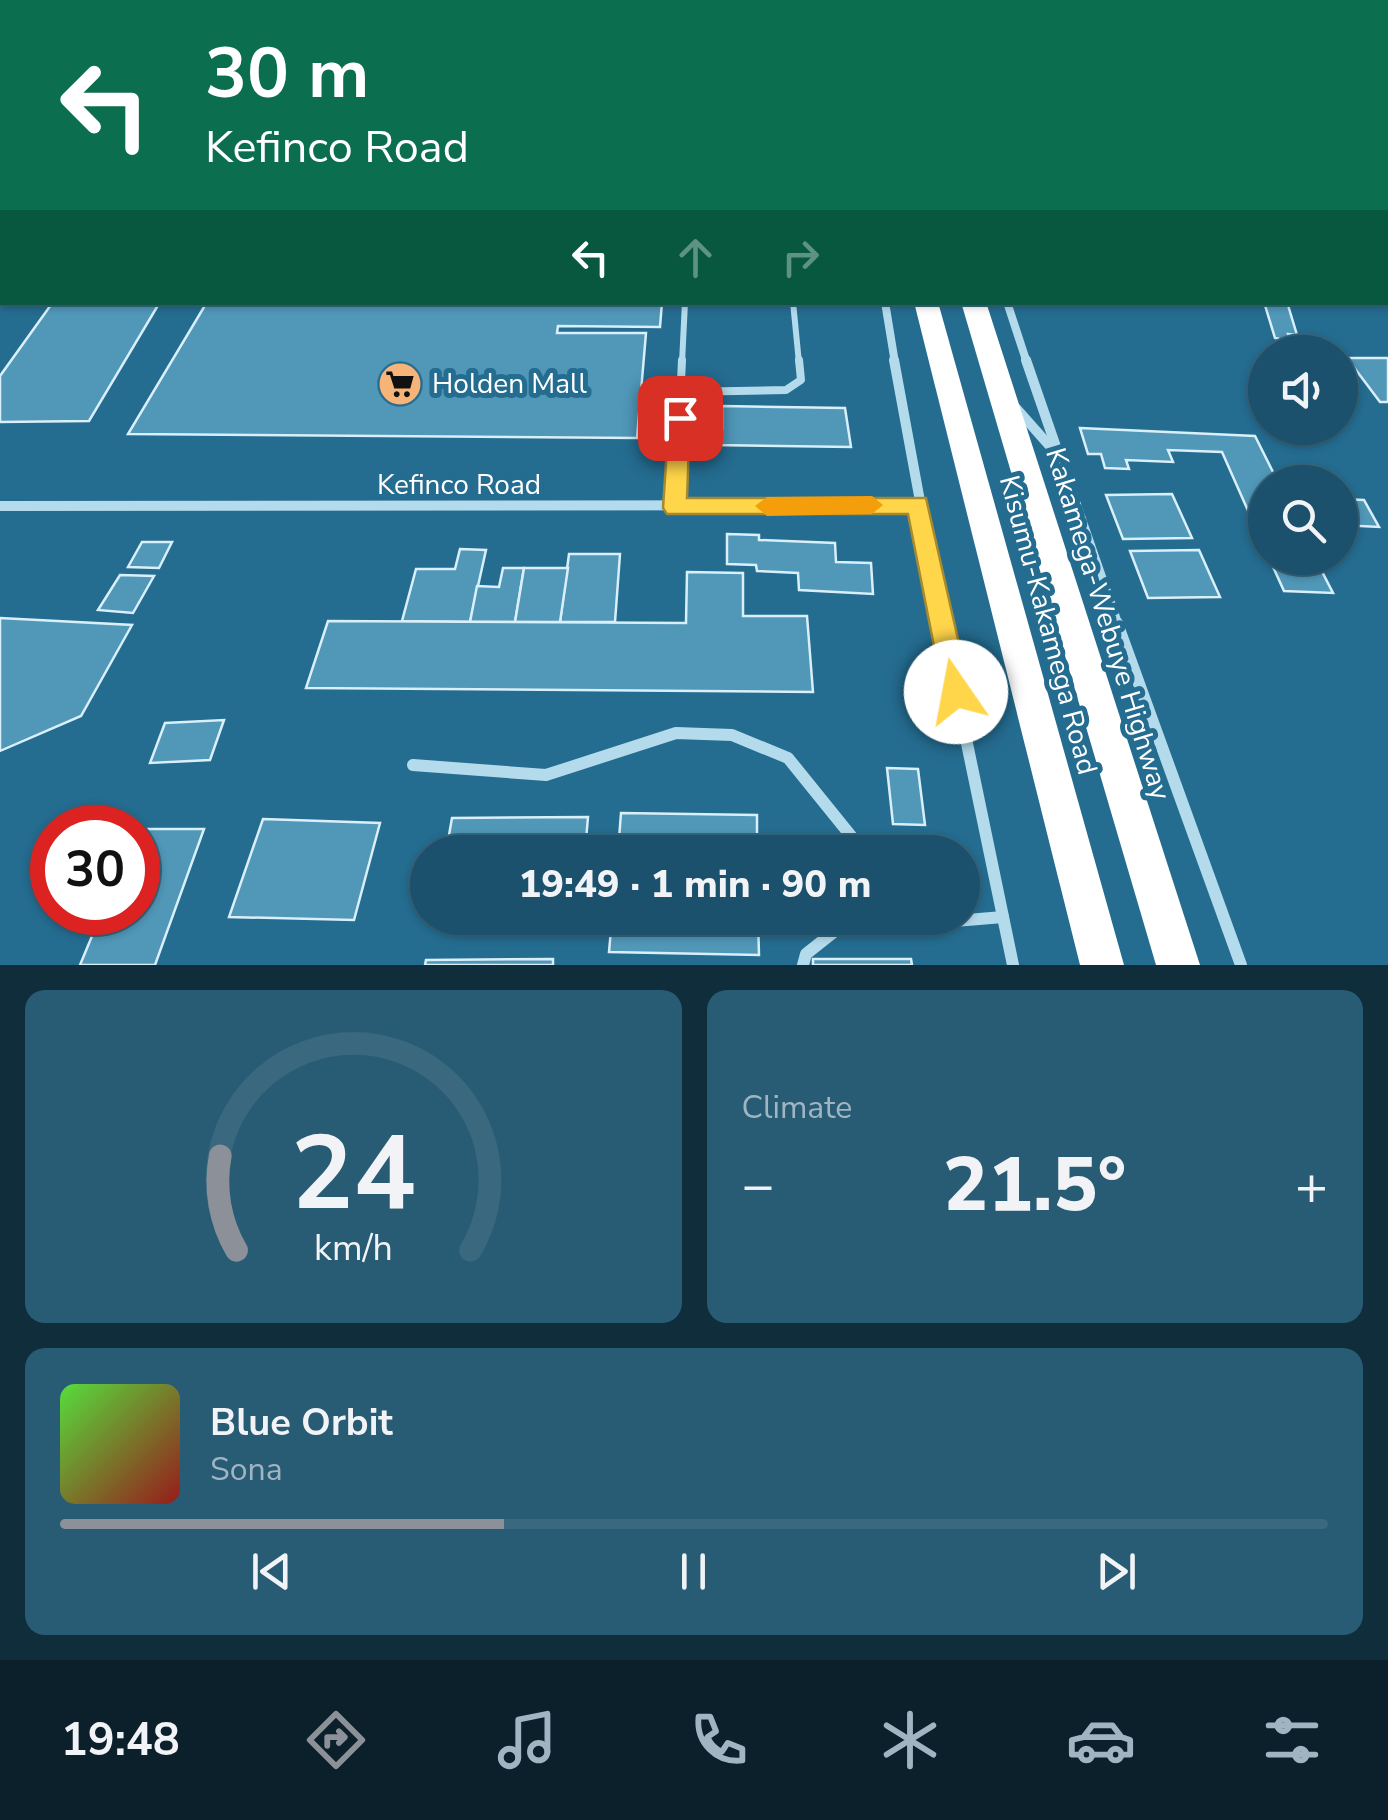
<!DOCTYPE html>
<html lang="en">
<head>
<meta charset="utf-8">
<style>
	:root { --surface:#1b516c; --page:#285b74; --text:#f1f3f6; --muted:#a0b5c2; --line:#39687f; --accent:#8c9099 }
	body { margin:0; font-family:"Nunito Sans",sans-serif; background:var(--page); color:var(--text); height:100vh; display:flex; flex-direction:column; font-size:38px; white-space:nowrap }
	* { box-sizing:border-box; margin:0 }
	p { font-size:32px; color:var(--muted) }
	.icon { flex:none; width:55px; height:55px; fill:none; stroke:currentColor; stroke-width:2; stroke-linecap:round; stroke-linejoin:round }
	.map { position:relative; height:965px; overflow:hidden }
	.sheet { display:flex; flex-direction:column; gap:25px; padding:25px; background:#0f2d3b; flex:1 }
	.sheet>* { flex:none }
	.hud { position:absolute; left:0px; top:0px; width:1390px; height:305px; box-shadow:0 2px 8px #0004,0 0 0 2px var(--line); background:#0b6e4f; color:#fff; overflow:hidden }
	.buttons { position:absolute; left:1248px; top:335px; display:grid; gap:20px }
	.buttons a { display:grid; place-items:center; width:110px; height:110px; border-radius:50%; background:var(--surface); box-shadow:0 2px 8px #0004,0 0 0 2px var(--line); font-size:50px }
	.speed { position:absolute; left:30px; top:805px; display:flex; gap:20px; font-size:50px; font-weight:700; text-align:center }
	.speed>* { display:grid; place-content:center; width:130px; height:130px; border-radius:50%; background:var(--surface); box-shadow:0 2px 8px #0004,0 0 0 2px var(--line); line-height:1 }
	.speed .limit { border:15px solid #d22; background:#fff; color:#111 }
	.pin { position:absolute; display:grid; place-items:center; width:85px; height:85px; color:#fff; margin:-42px; border-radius:20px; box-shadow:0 5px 15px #0006 }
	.me { position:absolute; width:110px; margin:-55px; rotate:348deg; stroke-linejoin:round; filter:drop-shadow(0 0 8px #0008) }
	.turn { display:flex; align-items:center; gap:35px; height:210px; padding:0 40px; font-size:45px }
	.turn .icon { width:130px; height:130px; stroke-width:2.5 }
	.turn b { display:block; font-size:70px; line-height:85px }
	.lanes { display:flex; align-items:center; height:95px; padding:0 40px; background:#0003; justify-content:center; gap:50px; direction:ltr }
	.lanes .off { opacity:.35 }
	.big { font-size:75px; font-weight:800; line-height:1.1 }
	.sheet .widget { flex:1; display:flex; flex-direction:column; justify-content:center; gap:15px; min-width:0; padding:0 35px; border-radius:20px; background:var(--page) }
	.sheet .dial { align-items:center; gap:0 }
	.dial svg { height:260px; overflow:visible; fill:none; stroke:var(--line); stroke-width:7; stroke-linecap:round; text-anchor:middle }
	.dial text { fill:var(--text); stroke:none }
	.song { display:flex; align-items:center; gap:30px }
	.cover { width:120px; height:120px; border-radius:15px; background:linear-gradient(135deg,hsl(110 70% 55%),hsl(0 70% 35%)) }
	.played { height:10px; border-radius:5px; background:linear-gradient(90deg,var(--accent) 35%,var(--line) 35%) }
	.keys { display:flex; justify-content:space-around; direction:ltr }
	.heat { display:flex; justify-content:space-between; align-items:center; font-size:55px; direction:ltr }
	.sheet .tiles { flex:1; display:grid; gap:25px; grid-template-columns:1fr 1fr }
	.widget:last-child { grid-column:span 2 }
	.trip { position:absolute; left:410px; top:835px; width:570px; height:100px; border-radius:50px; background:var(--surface); box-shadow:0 2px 8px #0004,0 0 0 2px var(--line); font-weight:800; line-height:100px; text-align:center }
	.menu { display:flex; height:160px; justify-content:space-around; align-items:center; background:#0b202b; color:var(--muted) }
	.menu .icon { width:70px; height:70px }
	.menu .current { color:var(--accent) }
	.menu b { font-size:45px; color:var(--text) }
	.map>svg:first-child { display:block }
</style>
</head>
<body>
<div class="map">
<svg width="1388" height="965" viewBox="0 0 1388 965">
	<rect width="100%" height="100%" fill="#246c90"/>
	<g fill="#5097b8" stroke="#d9eff9" stroke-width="2.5">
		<path d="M1137,0H1388V15V2Z"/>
		<path d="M53,302H160L89,421L0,422V376Z"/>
		<path d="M207,302H662L660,327L558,326L557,333H646L637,438L128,434Z"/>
		<path d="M1264,302H1287L1297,335L1288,334L1290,341L1275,338Z"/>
		<path d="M1347,358H1388V402H1380Z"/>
		<path d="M722,406L845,408L851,447L711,445L712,429H722Z"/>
		<path d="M1080,428L1255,436L1278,482H1265V549L1222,452L1168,450L1173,462L1126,460L1129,469L1105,468L1101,454H1088Z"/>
		<path d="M1172,494L1192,538L1123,539L1106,495Z"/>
		<path d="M1340,499L1364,500L1379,527L1340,525Z"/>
		<path d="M727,534L759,535V540L835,543L836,562L871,563L873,594L799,590L798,573L757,571L756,565L727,564Z"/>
		<path d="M142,542H172L159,568L128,567Z"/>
		<path d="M460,549L486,550L470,622L402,621L416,569H455Z"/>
		<path d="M1199,550L1220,597L1148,598L1130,551Z"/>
		<path d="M569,554H620L615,622H560Z"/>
		<path d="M1269,558H1315L1333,593L1284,591Z"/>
		<path d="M503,568H524L515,622H470L477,586L499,587Z"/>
		<path d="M524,568H568L560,622H515Z"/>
		<path d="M687,572L743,573V616H807L813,692L306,688L328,621L686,623Z"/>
		<path d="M120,575L154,576L133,613L98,610Z"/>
		<path d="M0,618L132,625L81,716L0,751Z"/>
		<path d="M224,720L210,760L150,763L165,723Z"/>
		<path d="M887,768L918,769L925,825L893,824Z"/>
		<path d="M621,813L757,815V852H618Z"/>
		<path d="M588,817L585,852H446L452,818Z"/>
		<path d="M263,819L380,823L354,920L229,917Z"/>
		<path d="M138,829H204L155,965H80L102,912H138Z"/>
		<path d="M612,918H758L759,955L609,952Z"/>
		<path d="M553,959V965H425L426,960Z"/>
		<path d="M813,959H911L912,965H813Z"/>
	</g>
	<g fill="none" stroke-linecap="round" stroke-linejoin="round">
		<g stroke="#b4dbec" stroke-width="6">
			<path d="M793,302L799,363"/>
			<path d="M682,363L685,302"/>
		</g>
		<g stroke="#b4dbec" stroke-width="8">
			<path d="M681,392L786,390L801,380L799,360"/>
			<path d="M675,507L682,360"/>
		</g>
		<g stroke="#b4dbec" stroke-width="8">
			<path d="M885,302L895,363"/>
			<path d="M1007,302L1027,363"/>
		</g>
		<g stroke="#b4dbec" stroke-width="10">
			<path d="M894,360L943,626"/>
			<path d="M1026,360L1118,626"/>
			<path d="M1016,408L1055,452"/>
			<path d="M0,506L918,505"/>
		</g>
		<g stroke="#b4dbec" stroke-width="12">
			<path d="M942,623L1013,965"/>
			<path d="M1117,623L1241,965"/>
			<path d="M413,765L546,775L676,733L732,735L788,758L864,852"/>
			<path d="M803,965L806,954L835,931L1003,917"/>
		</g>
		<g fill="#fff" fill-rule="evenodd">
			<path d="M800,0H816L817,2H801Z"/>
			<path d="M884,0H900L901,2H885Z"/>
			<path d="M914,302H938L1124,965H1080Z"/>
			<path d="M961,302H986L1200,965H1156Z"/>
		</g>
	</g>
	<path fill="#ffd54a" stroke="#a68a30" stroke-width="2.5" d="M680,410L690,418L687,498H926L970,692L966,701L956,705L947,701L943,692L908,514H667L663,508L669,418Z"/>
	<path fill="#f59e0b" d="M872,496L883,505L872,514L767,516L755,506L767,497Z"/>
	<defs>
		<symbol id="supermarket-disc" viewBox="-11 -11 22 22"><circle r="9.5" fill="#f7b478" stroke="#246c90"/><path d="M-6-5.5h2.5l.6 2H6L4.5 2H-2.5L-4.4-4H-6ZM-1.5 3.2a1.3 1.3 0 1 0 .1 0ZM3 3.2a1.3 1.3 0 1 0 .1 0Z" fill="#111"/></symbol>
	</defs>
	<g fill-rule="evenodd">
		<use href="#supermarket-disc" x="375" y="359" width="50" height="50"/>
	</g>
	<g text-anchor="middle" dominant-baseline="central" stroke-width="10" stroke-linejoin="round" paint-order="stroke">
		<g font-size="28" fill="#fff" stroke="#246c90" text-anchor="start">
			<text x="432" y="384">Holden Mall</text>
		</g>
		<g font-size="28" fill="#fff" stroke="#246c90">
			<text x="459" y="485">Kefinco Road</text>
			<text transform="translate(1108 624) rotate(73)">Kakamega-Webuye Highway</text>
			<text transform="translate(1048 625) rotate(75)">Kisumu-Kakamega Road</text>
		</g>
	</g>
</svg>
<div class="buttons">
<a><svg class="icon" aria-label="sound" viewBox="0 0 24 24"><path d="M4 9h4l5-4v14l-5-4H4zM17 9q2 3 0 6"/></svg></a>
<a><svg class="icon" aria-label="search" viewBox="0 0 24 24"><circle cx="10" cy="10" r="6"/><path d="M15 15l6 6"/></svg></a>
</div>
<div class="speed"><div class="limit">30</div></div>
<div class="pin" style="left:680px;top:418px;background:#d93025"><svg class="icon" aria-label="arrive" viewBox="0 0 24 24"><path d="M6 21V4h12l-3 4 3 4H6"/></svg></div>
<svg class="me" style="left:956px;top:692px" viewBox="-20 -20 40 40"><circle r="19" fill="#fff"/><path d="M0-13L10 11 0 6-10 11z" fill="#ffd54a"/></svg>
<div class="trip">19:49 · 1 min · 90 m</div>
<div class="hud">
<div class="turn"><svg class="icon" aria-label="left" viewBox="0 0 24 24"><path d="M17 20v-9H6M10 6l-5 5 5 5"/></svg><div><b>30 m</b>Kefinco Road</div></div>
<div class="lanes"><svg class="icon" aria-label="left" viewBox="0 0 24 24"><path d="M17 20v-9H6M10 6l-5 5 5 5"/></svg><svg class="icon off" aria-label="ahead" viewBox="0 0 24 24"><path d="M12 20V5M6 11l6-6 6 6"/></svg><svg class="icon off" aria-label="right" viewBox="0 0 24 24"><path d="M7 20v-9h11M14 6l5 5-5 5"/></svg></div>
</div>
</div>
<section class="sheet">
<div class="tiles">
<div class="widget dial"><svg viewBox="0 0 100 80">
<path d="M14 69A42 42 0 1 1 86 69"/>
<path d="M14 69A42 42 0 0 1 9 40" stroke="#8c9099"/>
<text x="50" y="56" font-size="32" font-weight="700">24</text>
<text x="50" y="72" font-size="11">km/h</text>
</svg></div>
<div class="widget"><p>Climate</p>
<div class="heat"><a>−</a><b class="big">21.5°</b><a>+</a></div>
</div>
<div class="widget">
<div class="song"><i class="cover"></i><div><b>Blue Orbit</b><p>Sona</p></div></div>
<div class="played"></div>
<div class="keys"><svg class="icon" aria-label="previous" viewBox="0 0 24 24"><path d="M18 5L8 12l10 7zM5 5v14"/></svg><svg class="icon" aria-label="pause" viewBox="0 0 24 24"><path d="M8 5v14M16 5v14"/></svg><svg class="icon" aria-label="next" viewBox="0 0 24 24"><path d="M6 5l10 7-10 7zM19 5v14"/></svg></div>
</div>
</div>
</section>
<nav class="menu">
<b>19:48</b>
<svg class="icon current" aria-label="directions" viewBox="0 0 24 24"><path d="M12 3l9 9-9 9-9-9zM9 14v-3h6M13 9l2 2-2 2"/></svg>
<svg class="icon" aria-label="music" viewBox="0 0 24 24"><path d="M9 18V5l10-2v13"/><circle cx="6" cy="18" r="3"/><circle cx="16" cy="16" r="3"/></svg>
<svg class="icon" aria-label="phone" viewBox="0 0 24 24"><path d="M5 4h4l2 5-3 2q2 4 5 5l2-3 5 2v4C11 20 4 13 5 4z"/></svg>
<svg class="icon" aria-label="climate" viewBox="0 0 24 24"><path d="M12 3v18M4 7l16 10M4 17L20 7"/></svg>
<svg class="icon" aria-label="car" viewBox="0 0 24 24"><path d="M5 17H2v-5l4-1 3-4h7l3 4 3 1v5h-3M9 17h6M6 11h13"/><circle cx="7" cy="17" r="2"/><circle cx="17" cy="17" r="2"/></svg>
<svg class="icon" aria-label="filters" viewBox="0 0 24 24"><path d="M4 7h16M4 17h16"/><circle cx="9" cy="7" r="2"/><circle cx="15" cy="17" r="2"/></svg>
</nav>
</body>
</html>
